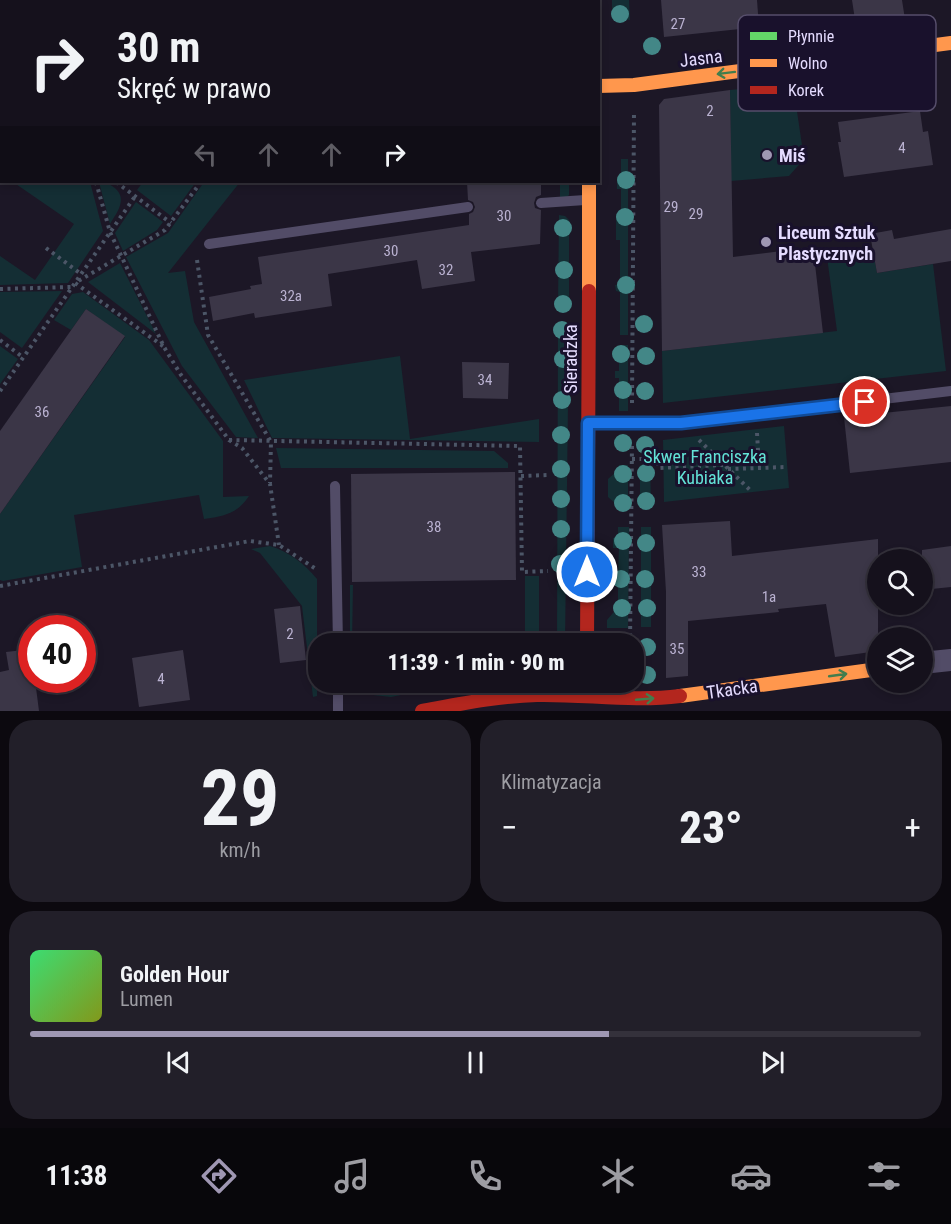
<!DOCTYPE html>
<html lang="pl">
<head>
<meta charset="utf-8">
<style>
	:root { --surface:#15111c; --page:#221f29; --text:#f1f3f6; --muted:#9d9da3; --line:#34313b; --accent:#9f97b3 }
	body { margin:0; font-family:"Roboto Condensed",sans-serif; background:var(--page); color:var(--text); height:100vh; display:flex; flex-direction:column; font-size:22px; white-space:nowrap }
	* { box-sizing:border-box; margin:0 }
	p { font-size:20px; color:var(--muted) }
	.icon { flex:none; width:33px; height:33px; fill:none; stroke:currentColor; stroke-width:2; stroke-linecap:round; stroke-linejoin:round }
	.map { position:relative; height:711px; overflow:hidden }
	.drawer { display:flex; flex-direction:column; gap:9px; padding:9px; background:#0c090f; flex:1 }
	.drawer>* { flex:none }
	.banner { position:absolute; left:0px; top:0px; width:600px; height:183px; box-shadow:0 3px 9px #0003,0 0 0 2px var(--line); background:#15111c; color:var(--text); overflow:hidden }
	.tools { position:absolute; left:867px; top:549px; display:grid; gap:12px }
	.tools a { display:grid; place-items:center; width:66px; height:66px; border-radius:50%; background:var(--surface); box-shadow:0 3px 9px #0003,0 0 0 2px var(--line); font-size:30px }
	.speed { position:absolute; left:18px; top:615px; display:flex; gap:12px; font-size:30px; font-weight:700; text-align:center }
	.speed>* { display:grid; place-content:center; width:78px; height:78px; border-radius:50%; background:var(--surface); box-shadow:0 3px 9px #0003,0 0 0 2px var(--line); line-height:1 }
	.speed .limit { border:9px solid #d22; background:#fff; color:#111 }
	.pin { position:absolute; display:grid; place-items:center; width:51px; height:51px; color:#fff; margin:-26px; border:3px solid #fff; border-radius:50%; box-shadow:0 2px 6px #0007 }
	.me { position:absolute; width:66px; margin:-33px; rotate:0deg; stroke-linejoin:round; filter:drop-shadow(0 0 4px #0008) }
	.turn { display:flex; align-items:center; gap:21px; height:126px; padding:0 18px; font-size:27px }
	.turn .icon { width:78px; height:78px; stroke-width:2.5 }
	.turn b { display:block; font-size:42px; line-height:51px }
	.lanes { display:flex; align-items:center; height:57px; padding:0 18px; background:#0003; justify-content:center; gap:30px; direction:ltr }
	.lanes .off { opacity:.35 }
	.big { font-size:45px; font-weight:800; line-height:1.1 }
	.drawer .card { flex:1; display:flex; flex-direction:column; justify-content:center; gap:9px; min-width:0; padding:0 21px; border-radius:24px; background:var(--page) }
	.drawer .dial { align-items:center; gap:0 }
	.dial b { font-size:78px; line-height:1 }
	.song { display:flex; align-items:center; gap:18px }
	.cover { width:72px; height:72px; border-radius:9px; background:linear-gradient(135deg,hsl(140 70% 55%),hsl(70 70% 35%)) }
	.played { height:6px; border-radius:3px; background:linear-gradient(90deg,var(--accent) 65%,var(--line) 65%) }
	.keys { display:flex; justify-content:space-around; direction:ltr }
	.heat { display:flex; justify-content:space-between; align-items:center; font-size:33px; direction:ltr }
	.drawer .tiles { flex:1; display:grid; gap:9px; grid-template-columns:1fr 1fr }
	.card:last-child { grid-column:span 2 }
	.trip { position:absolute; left:308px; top:633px; width:336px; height:60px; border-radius:24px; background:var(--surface); box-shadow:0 3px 9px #0003,0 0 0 2px var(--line); font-weight:800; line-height:60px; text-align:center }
	.tabs { display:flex; height:96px; justify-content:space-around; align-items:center; background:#08070b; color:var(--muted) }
	.tabs .icon { width:42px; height:42px }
	.tabs .active { color:var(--accent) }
	.tabs b { font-size:27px; color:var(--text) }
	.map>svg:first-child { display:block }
</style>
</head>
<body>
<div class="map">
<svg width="951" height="711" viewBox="0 0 951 711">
	<rect width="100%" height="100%" fill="#1c1726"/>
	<g fill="#142e34">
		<path d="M0,0H95L97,1L2,2L1,8Z"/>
		<path d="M612,0H629L630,20L612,19Z"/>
		<path d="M793,84L804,159L789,176L731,181L730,90Z"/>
		<path d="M621,159H628V335H620V292L616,291L615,285L620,284V240H616V216L621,215V189H617V180L621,179Z"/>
		<path d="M13,182H90L103,231L68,283L0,285V256L35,280L74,224Z"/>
		<path d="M99,182C105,181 107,183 112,186C129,197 118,211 110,224Z"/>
		<path d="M143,182H171L174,184L176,182H196L171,216L137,190Z"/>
		<path d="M204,182H240L168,273L185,271L194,322L258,438L236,437L182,366L126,257L168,233Z"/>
		<path d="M560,182H569V195L565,199L560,198Z"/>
		<path d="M136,202L163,222L157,230L123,251L115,233Z"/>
		<path d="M559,215L565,216L569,220V302L565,307H558Z"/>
		<path d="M873,250L877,273L933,264L946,371L663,403L662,351L837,331L827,257Z"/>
		<path d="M120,263L156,334L88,282Z"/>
		<path d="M62,291L22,348L0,332V292Z"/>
		<path d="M83,292L149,340L223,441V497L249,496C237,514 224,516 204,519L199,495L74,515L82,567L3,581L0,580V514L125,337L86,309L71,330L54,320L72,294Z"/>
		<path d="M558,322H566L569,325L565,644L557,643Z"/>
		<path d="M620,345H628V411H619V396H615V389L619,388V378H615V371H619V362L615,361V352H620Z"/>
		<path d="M0,346L18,359L0,384Z"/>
		<path d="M400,356L410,439L539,419V442L272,438L244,380Z"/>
		<path d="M784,426L789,488L664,502L663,440Z"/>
		<path d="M276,448L494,451L508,463V468H281Z"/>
		<path d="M619,465H628V505L618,506L608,497V479L618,470Z"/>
		<path d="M640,465H650L651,503H640Z"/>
		<path d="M618,527H629L628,628H607V620L618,607V584H613V574H618L619,548H613V538L618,537Z"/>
		<rect x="641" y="527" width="10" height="100"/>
		<path d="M270,546C288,551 305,564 317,579V696L313,697L302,606L260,553L251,549Z"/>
		<rect x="525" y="576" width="14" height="67"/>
		<path d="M350,585H353L352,644L350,643Z"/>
		<path d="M353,683H423L406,685L401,695L391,697L364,694Z"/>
	</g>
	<g fill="#3b3647">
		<path d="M661,0H757L759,27L664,37Z"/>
		<path d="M852,0H902L906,26L857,33Z"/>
		<path d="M730,90L733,257L813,247L823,333L662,351L659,105L664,99Z"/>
		<path d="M920,111L923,132L928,131L933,165L844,177L838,142H841L838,122Z"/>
		<path d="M467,182H541V195L536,197L534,203L535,208L541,210L540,244L471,252L475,281L422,289L417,260L328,274L332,306L255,318L254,313L213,321L209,297L251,289L250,286L262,284L258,257L469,225V214L473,212L475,207L473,202L468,200Z"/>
		<path d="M951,229V261L877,273L870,234L892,230L894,239Z"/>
		<path d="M86,309L125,336L0,514V431Z"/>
		<path d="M462,362L509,363L508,399L463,398Z"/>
		<path d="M951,406V462L850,473L844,417Z"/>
		<path d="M515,472L516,580L352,582L351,474Z"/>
		<path d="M730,521L732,556L878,539V651L835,657L826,604L778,609L779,612L688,621V676L666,678V592L662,525Z"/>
		<path d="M951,546V587L922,590V550Z"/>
		<path d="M300,606L306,660L280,663L274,609Z"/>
		<path d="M32,649V680H35L39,711H0V672L9,670L6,652Z"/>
		<path d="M183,650L190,700L139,707L132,658Z"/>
	</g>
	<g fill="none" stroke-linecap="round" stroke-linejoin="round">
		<g stroke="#4c5667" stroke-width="4" stroke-dasharray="3 4.5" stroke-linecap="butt">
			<path d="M229,0V2"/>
			<path d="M313,0L315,2"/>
			<path d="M255,2L256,0"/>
			<path d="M0,101L2,102"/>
			<path d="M96,182L110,232L164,347L181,375L229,440L242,448L270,484L279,545"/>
			<path d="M116,182L171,223"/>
			<path d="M46,248L81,274"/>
			<path d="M197,260L208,335L271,442L270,483"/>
			<path d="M0,289L71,287"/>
			<path d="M0,340L24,358"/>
			<path d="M163,346L75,283L165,230L201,182"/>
			<path d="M0,391L136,195"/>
			<path d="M632,403L634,113"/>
			<path d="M757,433L759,468"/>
			<path d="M229,440L520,446L522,572L548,571"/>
			<path d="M699,440L752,492"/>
			<path d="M632,459H658V468L723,465"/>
			<path d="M728,469L787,467"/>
			<path d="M521,476L549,475"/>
			<path d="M0,586L250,541L279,545L316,569"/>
			<path d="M630,644L632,443"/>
		</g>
		<g stroke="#524c67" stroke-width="10">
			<path d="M118,0L120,2"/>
			<path d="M450,2L454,0"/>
			<path d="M541,203L585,200"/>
			<path d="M209,244L468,207"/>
			<path d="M590,423H681L951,391"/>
			<path d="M335,486L338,644"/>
			<path d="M338,711V682"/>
		</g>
		<path stroke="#524c67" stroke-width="22" d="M922,663L951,660"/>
		<path stroke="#63d668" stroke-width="14" d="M591,0V2"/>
		<g stroke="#ff974d" stroke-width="14">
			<path d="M598,86L634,85L951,43"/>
			<path d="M589,291V182"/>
			<path d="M680,696L878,669"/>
		</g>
		<g stroke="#b3261e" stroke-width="14">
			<path d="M587,644L589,291"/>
			<path d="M422,711C460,704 498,696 537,695C585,694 632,702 680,696"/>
		</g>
	</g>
	<g fill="#438787">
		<circle cx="620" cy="14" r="9"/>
		<circle cx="652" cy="46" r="9"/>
		<circle cx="626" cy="180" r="9"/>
		<circle cx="625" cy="217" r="9"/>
		<circle cx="563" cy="228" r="9"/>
		<circle cx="564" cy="270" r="9"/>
		<circle cx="626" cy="285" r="9"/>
		<circle cx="563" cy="304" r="9"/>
		<circle cx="644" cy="324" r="9"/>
		<circle cx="562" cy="330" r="9"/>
		<circle cx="621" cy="354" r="9"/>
		<circle cx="646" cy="356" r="9"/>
		<circle cx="563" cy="359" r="9"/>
		<circle cx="623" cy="390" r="9"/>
		<circle cx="645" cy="391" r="9"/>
		<circle cx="562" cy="400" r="9"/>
		<circle cx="561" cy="435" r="9"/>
		<circle cx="623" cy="443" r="9"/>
		<circle cx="645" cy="445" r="9"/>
		<circle cx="561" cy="469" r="9"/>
		<circle cx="646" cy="473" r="9"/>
		<circle cx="623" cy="474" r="9"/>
		<circle cx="561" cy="499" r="9"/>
		<circle cx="646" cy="501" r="9"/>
		<circle cx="623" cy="503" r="9"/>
		<circle cx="561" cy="529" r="9"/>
		<circle cx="623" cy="541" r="9"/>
		<circle cx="646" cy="543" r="9"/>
		<circle cx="560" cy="564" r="9"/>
		<circle cx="621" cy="579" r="9"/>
		<circle cx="645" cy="579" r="9"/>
		<circle cx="622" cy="608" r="9"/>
		<circle cx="647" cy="608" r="9"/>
		<circle cx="647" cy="647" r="9"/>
		<circle cx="647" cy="675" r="9"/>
	</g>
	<defs><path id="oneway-shaft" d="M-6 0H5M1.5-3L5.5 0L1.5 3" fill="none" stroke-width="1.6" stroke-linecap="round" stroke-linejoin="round" transform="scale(1.5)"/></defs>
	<g stroke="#427d4d">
		<use href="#oneway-shaft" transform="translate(726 73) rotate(173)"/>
		<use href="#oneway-shaft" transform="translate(838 675) rotate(-8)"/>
		<use href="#oneway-shaft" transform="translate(645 699) rotate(-5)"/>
	</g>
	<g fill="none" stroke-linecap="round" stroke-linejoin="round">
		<defs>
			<path id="route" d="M587,572L588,423H681L865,402"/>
		</defs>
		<use href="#route" stroke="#114b97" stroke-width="15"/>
		<use href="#route" stroke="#1a73e8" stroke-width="10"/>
	</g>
	<g fill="#9f97b3" stroke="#19112c" stroke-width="2">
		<circle cx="767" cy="155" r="6"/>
		<circle cx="766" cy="242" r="6"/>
	</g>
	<g text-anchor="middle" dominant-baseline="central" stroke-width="6" stroke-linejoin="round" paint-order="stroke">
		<g font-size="15" fill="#bab2d1">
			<text x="678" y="24">27</text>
			<text x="710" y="111">2</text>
			<text x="902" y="148">4</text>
			<text x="671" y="207">29</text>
			<text x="696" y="214">29</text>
			<text x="504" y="216">30</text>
			<text x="391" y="251">30</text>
			<text x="446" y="270">32</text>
			<text x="291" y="296">32a</text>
			<text x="485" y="380">34</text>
			<text x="42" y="412">36</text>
			<text x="434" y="527">38</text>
			<text x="699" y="572">33</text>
			<text x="769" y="597">1a</text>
			<text x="290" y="634">2</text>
			<text x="677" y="649">35</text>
			<text x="161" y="679">4</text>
		</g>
		<g font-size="18" fill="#e5dcff" stroke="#19112c">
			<text transform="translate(701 58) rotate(-7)">Jasna</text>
			<text transform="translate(570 359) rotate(-90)">Sieradzka</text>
			<text transform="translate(732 689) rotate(-8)">Tkacka</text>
		</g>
		<g font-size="18" font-weight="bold" fill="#e5dcff" stroke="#19112c" text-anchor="start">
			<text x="779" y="155">Miś</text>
			<text x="778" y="232">Liceum Sztuk<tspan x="778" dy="21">Plastycznych</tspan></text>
		</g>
		<g font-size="18" fill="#63e3d7" stroke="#19112c">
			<text x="705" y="456">Skwer Franciszka<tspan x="705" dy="21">Kubiaka</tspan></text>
		</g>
	</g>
	<rect x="738" y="15" width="198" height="96" rx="9" fill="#19112c" stroke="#564e6b" stroke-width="1.5"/>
	<rect x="750" y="32" width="27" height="8" fill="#63d668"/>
	<rect x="750" y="59" width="27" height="8" fill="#ff974d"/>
	<rect x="750" y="86" width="27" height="8" fill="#b3261e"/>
	<g font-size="16" fill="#e5dcff">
		<text x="788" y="42">Płynnie</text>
		<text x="788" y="69">Wolno</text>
		<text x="788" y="96">Korek</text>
	</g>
</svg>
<div class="tools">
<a><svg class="icon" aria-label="search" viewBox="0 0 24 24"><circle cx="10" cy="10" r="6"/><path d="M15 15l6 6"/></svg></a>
<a><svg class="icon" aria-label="layers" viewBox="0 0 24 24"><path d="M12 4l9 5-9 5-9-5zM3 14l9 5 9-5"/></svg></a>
</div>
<div class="speed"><div class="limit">40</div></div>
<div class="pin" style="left:865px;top:402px;background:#d93025"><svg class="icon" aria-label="arrive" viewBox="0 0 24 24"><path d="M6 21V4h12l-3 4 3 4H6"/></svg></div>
<svg class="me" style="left:587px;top:572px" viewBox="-20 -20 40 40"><circle r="17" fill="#1a73e8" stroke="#fff" stroke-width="3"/><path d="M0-11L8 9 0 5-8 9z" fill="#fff"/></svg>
<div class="trip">11:39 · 1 min · 90 m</div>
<div class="banner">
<div class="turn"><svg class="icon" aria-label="right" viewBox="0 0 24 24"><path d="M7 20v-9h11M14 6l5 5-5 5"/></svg><div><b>30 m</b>Skręć w prawo</div></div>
<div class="lanes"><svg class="icon off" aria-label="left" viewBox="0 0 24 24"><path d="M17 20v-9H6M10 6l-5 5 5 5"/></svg><svg class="icon off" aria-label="ahead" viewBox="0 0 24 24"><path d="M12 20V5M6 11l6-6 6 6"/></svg><svg class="icon off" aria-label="ahead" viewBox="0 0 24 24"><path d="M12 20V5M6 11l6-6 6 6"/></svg><svg class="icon" aria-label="right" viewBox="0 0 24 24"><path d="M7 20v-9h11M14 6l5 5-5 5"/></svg></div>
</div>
</div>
<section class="drawer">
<div class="tiles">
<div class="card dial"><b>29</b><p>km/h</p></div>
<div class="card"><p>Klimatyzacja</p>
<div class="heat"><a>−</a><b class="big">23°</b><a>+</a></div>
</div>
<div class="card">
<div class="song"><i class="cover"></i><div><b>Golden Hour</b><p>Lumen</p></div></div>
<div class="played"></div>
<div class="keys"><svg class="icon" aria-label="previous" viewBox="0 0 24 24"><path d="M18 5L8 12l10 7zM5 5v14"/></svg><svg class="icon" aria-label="pause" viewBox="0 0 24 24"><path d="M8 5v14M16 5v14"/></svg><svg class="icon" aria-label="next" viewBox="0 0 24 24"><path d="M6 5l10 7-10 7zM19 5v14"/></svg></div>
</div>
</div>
</section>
<nav class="tabs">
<b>11:38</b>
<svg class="icon active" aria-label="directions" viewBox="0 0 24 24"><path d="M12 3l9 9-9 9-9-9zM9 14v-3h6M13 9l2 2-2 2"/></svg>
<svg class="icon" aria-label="music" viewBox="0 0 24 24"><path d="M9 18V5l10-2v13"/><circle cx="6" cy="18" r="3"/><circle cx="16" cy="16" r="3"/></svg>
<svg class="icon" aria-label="phone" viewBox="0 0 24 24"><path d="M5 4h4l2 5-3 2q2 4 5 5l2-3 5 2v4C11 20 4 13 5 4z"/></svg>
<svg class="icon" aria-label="climate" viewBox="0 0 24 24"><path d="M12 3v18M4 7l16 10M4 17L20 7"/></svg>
<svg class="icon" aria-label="car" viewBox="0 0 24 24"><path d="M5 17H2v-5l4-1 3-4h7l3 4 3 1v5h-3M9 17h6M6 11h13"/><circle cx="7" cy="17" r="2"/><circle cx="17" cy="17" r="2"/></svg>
<svg class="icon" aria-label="filters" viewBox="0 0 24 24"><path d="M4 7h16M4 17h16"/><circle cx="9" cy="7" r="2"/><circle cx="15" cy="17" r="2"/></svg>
</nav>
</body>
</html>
